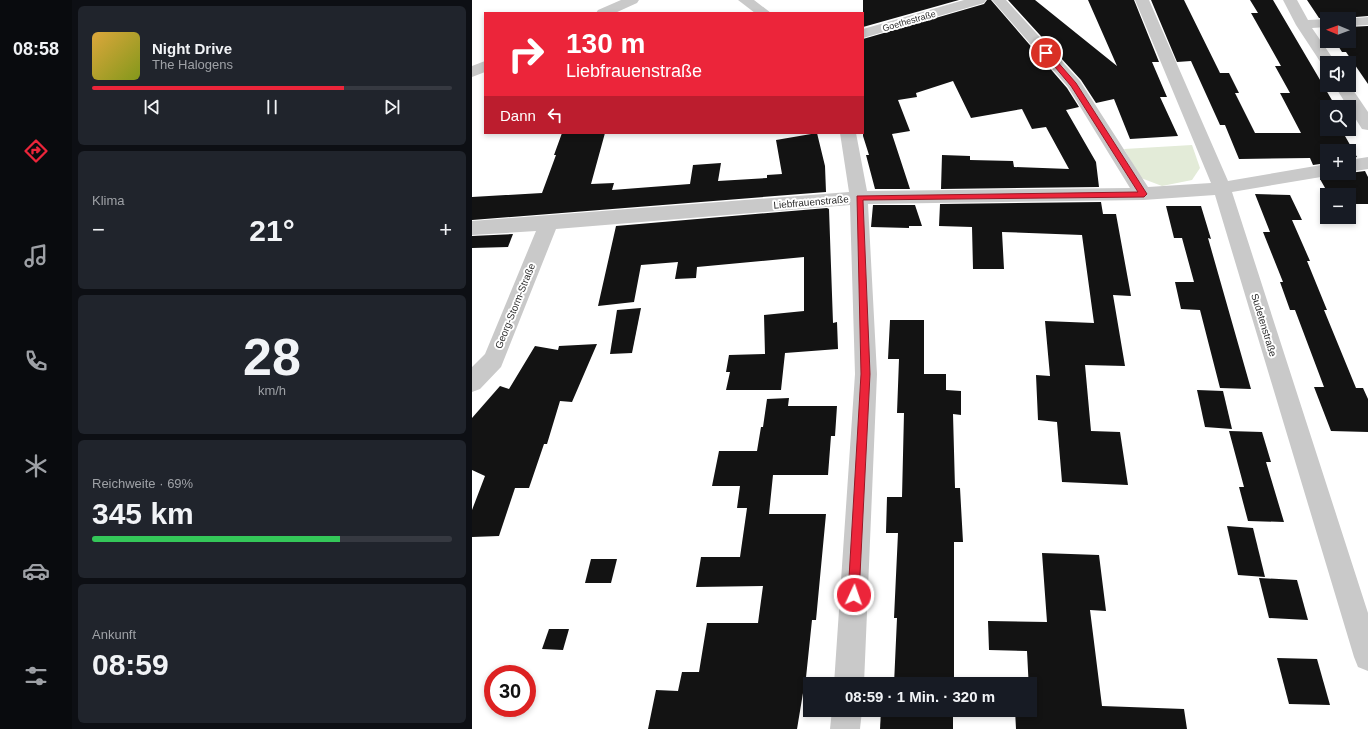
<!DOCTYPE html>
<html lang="de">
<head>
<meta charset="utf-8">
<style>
	:root { --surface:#171b24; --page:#20242c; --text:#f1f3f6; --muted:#9ea1a6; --line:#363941; --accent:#ec253a }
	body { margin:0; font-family:Helvetica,sans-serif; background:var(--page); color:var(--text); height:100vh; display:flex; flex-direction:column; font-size:15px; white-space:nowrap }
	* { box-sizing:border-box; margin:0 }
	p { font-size:13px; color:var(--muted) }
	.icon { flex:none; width:22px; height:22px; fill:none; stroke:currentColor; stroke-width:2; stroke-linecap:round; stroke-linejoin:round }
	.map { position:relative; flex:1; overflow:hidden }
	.details { display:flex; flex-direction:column; gap:6px; padding:6px; background:#0d0f14; width:400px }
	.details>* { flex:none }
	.hud { position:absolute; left:12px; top:12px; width:380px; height:122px; border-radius:0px; box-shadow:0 2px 6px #0003; background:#ec253a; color:#fff; overflow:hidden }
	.needle { width:26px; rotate:271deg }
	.buttons { position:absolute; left:848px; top:12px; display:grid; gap:8px }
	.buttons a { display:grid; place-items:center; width:36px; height:36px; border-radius:0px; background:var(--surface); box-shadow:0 2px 6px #0003; font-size:20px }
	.speed { position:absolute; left:12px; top:665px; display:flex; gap:8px; font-size:20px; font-weight:700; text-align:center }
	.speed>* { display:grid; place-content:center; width:52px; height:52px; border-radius:50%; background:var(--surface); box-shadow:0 2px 6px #0003; line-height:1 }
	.speed .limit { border:6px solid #d22; background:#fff; color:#111 }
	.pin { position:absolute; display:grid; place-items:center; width:34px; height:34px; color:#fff; margin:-17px; border:2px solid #fff; border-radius:50%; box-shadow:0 1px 4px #0007 }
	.me { position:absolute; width:44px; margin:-22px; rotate:3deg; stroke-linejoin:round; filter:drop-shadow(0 0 3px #0008) }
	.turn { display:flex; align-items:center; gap:14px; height:84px; padding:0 16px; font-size:18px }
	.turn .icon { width:52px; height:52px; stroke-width:2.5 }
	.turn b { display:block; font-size:28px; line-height:34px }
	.then { display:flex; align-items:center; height:38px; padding:0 16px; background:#0003; gap:8px; font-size:15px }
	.big { font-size:30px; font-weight:600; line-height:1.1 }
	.details .card { flex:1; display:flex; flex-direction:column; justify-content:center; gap:6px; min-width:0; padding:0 14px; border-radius:6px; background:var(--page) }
	.details .dial { align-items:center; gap:0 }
	.dial b { font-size:52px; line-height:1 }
	.song { display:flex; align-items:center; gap:12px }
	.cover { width:48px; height:48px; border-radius:6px; background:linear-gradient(135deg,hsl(40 70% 55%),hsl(70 70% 35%)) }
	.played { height:4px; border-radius:2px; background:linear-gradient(90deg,var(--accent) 70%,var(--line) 70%) }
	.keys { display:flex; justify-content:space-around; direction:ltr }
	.heat { display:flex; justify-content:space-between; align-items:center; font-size:22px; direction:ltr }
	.charge { height:6px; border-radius:3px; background:linear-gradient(90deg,#34c759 69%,var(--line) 0) }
	.trip { position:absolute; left:331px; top:677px; width:234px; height:40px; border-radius:0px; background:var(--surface); box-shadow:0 2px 6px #0003; font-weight:600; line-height:40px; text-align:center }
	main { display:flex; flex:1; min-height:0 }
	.tab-bar { display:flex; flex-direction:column; width:72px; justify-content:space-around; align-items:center; background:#090b0e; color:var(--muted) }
	.tab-bar .icon { width:28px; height:28px }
	.tab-bar .active { color:var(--accent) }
	.tab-bar b { font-size:18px; color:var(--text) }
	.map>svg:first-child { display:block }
</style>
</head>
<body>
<main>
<nav class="tab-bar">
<b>08:58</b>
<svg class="icon active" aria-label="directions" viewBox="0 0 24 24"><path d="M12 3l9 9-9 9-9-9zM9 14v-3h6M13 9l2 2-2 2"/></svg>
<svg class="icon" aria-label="music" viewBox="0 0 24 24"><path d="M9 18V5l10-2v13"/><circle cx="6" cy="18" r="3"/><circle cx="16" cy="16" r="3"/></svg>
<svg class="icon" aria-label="phone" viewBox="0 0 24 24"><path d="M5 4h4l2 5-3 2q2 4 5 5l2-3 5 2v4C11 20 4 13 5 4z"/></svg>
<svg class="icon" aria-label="climate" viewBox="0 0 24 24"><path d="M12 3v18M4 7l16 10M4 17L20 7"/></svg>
<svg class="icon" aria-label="car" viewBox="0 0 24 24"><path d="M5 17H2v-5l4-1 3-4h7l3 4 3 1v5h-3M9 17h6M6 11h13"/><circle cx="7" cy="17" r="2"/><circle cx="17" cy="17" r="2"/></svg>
<svg class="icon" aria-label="filters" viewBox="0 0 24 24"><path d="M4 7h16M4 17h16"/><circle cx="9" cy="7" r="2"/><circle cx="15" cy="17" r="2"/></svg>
</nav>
<section class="details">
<div class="card">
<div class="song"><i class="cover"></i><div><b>Night Drive</b><p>The Halogens</p></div></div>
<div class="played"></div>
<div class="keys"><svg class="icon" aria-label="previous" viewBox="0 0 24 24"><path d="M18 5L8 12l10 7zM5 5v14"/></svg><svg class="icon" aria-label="pause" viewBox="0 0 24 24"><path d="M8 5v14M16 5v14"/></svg><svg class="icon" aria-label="next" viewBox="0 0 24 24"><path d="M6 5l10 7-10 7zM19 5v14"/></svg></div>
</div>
<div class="card"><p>Klima</p>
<div class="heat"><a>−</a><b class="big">21°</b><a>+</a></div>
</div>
<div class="card dial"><b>28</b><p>km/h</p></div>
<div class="card"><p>Reichweite · 69%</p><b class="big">345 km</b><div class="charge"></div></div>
<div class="card"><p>Ankunft</p><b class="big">08:59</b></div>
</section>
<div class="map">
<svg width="896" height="729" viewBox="0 0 896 729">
	<rect width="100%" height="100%" fill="#fff"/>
	<path fill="#e3ebd8" d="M720,145L728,168L720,180L690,186L669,178L652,149Z"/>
	<g fill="#131313">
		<path d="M391,0H487L391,27Z"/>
		<path d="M515,0H519L595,88L607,107L594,110L624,162L627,187L469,189L470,155L498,156V160L541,161L542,167L597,169L574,127L560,129L550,109L499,118L481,81L444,93L445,97L426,100L438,131L420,134L438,189H403L394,155H397L391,136V39L512,4Z"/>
		<path d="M536,0H563L645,66L616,0H662L687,62H680L695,97H688L706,136L658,139L642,99L624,103L609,80Z"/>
		<path d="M679,0H712L748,73H757L767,93H763L783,133H829L808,93H818L803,66H809L779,13H786L778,0H801L864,107H855V129H869L885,157L877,158V151H855V163L841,165L838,158L767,159L753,125H748L719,61L705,62Z"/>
		<path d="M835,0H896V16L872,18L871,19L847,18Z"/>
		<path d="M896,26V84L874,52H870L863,41H877V27Z"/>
		<path d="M90,133H133L119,184L142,183L140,190L218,184L221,165L249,163L246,181L295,178V175L310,174L304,140L345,133L353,166L354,192L0,220V197L70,193L84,155H82Z"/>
		<path d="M893,171L896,177V204H882L877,195H857L848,179L856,177L863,173H877Z"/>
		<path d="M783,194L818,195L830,220H820L838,261H835L855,310H852L884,388H891L896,399V432L859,431L842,387H852L823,310H818L808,282H811L791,232H798Z"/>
		<path d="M629,202L631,214H644L659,296L641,295L653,366L613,365L619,431L648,432L656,485L590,482L585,422L566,420L564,375L578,376L573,321L622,323L610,235L530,232L532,269H501L500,227L467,226L468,204Z"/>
		<path d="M401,205H443L450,226H437V228L399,227Z"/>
		<path d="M694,206H729L739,239L736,238L779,389L748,388L728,310L709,309L703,282H722L710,238H702Z"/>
		<path d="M355,208L357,209L361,323L365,322L366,349L313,353L309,390H254L258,372H254L257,355L293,354L292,315L332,311V257L225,267L224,278L203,279L206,262L169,265L162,302L126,306L144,226Z"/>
		<path d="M41,234L36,247L0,248V236Z"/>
		<path d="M169,308L160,353L138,354L145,310Z"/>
		<path d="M418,320H452V374H474V390L489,391V415L481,414L483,488H488L491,542H482V684H422L425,618H422L426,533H414L415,497H430L432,413H425L427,359H416Z"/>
		<path d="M125,344L100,402L88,401L75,444H72L57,488H43L27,536L0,537V510L13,476L0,470V418L28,386L37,389L63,346L86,350L87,346Z"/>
		<path d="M725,390L751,391L760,429L733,427Z"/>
		<path d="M317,398L316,406H365L363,436H359L356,475H301L297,514H354L344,620H340L333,687H332L325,729H176L184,690L206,691L210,672H227L235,623H286L291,586L224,587L229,557H268L275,508H265L268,486H240L247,451H285L289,427H291L295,399Z"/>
		<path d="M757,431L790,432L799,462H794L812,522L776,521L767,487H772Z"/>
		<path d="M755,526L781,528L793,577L766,575Z"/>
		<path d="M570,553L627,555L634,611L618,610L630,706L712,709L715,729H544L543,710H558L555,651L517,650L516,621L575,622Z"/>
		<path d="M119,559H145L139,583H113Z"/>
		<path d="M787,578L825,580L836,620L797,618Z"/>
		<path d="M77,629H97L91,650L70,649Z"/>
		<path d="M805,658L845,659L858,705L817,704Z"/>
		<path d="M409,710H481V729H408Z"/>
	</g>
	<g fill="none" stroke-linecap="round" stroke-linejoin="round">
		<g fill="#c9c9c9" fill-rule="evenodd">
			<path d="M149,0H167L165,3L143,13H124L126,10Z"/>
			<path d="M266,0H282L299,13H283Z"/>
			<path d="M492,0H514L512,3L391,38V29Z"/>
			<path d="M520,0H534L608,81L676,187L739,183L663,0H677L756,181L855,164V173H862L855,176L760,192L896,613V671L886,667L882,657L743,195L671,200L396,204L405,374L392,684H362L383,374L378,205L84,229L29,367L8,389L0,392V367L13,354L64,231L0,235V221L377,192L368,133H384L395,191L658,188L596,87Z"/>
			<path d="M811,0H825L836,20L855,19H856L855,27L840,28L864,63H855V67L851,66L824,25Z"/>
			<path d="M896,17V25L877,26V19H872Z"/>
			<path d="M13,61V72L0,77V66Z"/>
			<path d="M877,84L896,112V130L890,129L862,85H877Z"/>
			<path d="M896,157V169L877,172V160Z"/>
			<path d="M360,710H390L388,729H358Z"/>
		</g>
	</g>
	<path fill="#ec253a" stroke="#991826" d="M572,51H576L604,83L675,194L672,197L391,200L398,374L387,595L386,599L382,601L378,599L376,595L389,374L385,196L666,192L599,86L572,54Z"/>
	<g text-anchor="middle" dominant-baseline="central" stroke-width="4" stroke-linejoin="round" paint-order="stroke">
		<g font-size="9" fill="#2c2c2c" stroke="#fff">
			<text transform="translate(437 21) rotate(-16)">Goethestraße</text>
		</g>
		<g font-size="10" fill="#2c2c2c" stroke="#fff">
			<text transform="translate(339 202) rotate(-5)">Liebfrauenstraße</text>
			<text transform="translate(43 306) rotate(-68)">Georg-Storm-Straße</text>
			<text transform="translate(792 325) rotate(73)">Sudetenstraße</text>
		</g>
	</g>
</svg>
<div class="buttons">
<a><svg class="needle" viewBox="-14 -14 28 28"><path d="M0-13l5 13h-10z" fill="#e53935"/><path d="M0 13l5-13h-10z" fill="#9ea1a6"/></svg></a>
<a><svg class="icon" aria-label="sound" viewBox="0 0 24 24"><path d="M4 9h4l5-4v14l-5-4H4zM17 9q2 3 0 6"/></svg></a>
<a><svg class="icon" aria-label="search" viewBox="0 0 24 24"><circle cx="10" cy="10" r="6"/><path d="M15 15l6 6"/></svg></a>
<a>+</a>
<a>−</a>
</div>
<div class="speed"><div class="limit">30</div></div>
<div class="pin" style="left:574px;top:53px;background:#d93025"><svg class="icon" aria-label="arrive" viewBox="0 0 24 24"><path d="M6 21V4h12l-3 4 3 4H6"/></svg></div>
<svg class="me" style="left:382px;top:595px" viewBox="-20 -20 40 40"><circle r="17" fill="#ec253a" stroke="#fff" stroke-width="3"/><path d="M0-11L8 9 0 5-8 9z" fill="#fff"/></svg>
<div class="trip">08:59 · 1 Min. · 320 m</div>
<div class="hud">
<div class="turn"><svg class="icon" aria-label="right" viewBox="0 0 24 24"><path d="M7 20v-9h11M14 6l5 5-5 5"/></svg><div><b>130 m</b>Liebfrauenstraße</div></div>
<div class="then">Dann<svg class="icon" aria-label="left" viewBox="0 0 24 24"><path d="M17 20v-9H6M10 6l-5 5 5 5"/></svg></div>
</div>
</div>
</main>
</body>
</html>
